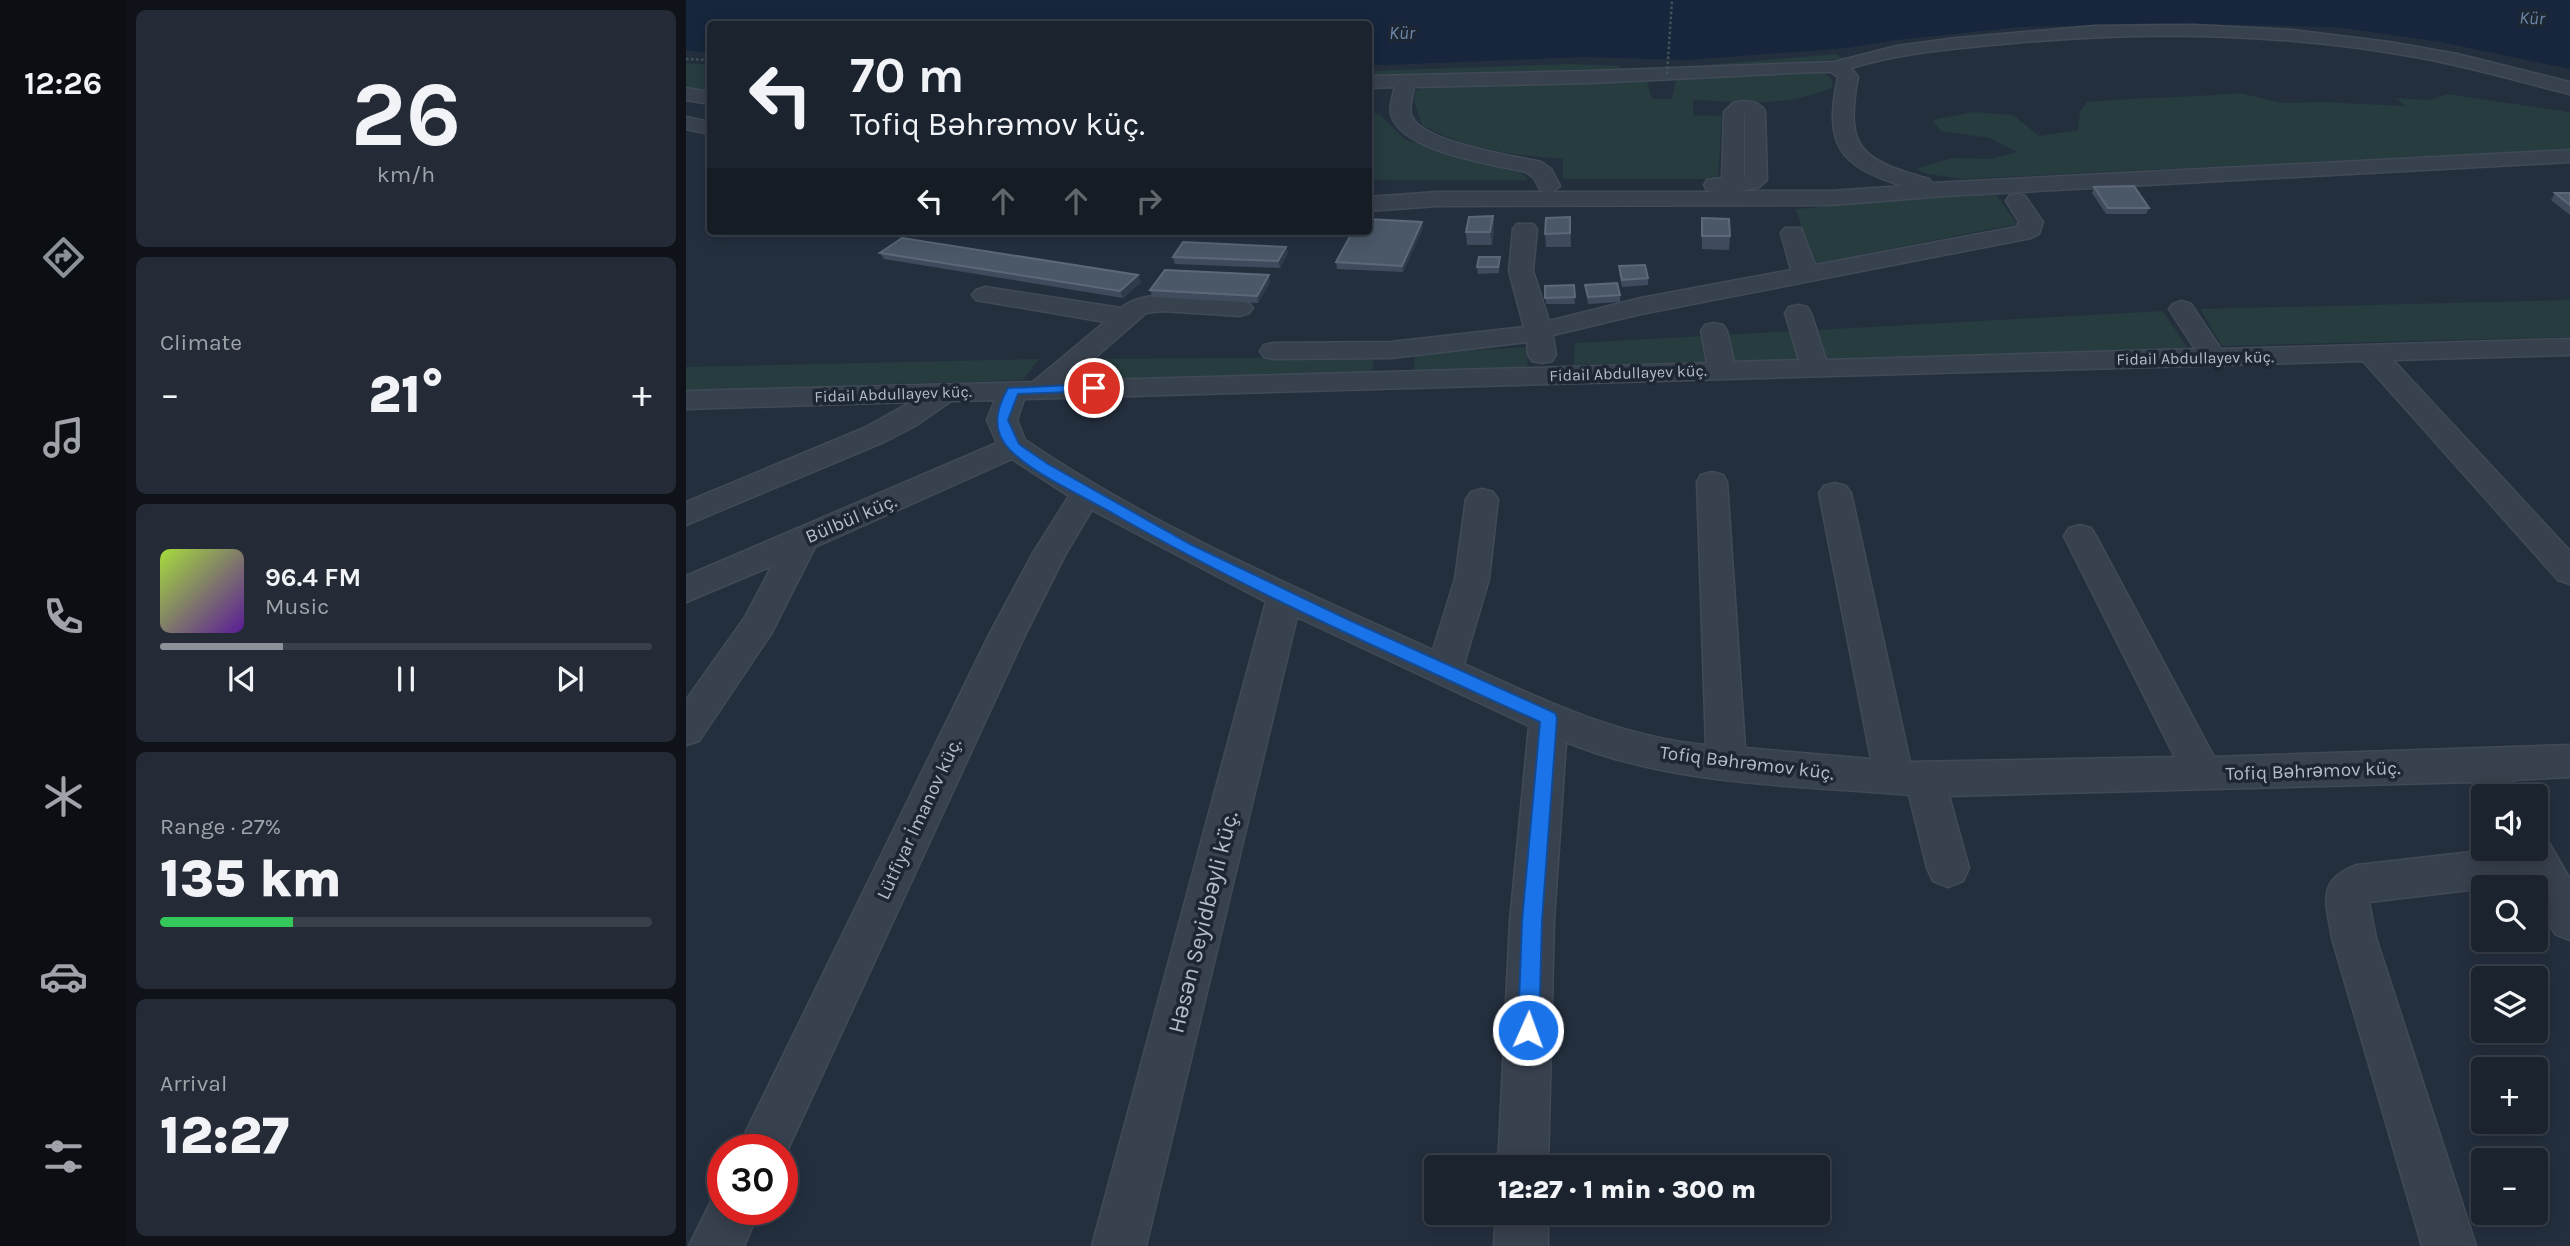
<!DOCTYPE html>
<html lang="en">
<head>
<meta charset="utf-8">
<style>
	:root { --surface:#1b232e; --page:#242b36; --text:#f1f3f6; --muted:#a0a4aa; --line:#39404a; --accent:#8c9099 }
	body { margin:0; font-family:Karla,sans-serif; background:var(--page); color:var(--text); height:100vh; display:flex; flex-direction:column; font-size:26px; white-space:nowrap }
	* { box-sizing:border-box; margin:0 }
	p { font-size:23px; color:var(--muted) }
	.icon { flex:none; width:38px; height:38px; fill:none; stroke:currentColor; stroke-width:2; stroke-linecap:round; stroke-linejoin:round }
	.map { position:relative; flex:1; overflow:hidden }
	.panel { display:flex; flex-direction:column; gap:10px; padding:10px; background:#0f1319; width:560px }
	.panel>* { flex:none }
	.guide { position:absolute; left:21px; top:21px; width:665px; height:214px; border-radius:7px; box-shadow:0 4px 18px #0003,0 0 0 2px var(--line); background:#1b232e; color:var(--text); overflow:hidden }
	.fabs { position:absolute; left:1785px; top:784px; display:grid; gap:14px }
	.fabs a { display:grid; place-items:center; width:77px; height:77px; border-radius:7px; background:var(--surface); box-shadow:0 4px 18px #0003,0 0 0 2px var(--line); font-size:35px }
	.speed { position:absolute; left:21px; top:1134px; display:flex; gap:14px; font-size:35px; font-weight:700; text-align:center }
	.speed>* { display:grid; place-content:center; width:91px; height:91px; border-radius:50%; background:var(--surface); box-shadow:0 4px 18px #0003,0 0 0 2px var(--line); line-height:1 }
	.speed .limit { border:10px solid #d22; background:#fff; color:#111 }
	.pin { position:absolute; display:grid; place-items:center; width:60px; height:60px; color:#fff; margin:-30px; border:4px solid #fff; border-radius:50%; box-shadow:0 2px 7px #0007 }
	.me { position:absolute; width:77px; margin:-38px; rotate:2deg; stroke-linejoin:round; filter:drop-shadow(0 0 5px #0008) }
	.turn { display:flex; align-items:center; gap:24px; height:147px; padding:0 28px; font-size:32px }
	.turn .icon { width:91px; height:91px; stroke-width:2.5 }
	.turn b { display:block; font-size:49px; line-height:60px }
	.lanes { display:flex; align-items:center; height:66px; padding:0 28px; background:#0003; justify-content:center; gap:35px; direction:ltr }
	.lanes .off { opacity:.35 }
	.big { font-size:52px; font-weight:800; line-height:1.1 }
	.panel .widget { flex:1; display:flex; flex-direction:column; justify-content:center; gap:10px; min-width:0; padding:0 24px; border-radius:10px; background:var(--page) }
	.panel .dial { align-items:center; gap:0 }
	.dial b { font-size:91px; line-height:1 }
	.song { display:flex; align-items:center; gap:21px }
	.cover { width:84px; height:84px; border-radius:10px; background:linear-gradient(135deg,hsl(80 70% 55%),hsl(270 70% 35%)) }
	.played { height:7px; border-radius:4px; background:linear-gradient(90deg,var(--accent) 25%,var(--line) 25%) }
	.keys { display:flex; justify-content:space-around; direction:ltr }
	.heat { display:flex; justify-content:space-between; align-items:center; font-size:38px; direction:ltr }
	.charge { height:10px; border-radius:5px; background:linear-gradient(90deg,#34c759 27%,var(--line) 0) }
	.trip { position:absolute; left:738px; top:1155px; width:406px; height:70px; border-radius:7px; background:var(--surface); box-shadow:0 4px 18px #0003,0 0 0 2px var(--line); font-weight:800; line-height:70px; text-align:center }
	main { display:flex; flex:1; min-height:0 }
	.menu { display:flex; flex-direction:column; width:126px; justify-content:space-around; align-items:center; background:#0b0e12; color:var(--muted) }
	.menu .icon { width:49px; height:49px }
	.menu .active { color:var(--accent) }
	.menu b { font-size:32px; color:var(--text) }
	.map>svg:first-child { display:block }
</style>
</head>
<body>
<main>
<nav class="menu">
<b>12:26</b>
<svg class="icon active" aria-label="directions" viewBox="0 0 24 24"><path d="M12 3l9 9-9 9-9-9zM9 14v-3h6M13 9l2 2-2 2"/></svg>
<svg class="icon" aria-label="music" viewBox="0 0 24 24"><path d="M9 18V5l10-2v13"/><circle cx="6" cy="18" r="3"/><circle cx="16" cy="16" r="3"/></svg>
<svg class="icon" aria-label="phone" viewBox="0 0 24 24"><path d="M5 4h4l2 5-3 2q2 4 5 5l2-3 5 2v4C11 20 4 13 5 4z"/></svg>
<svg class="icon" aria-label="climate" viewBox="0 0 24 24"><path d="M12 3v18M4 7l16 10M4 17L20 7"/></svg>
<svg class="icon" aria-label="car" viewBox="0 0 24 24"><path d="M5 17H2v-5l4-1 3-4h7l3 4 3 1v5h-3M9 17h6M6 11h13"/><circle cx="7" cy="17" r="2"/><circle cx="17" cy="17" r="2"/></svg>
<svg class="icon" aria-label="filters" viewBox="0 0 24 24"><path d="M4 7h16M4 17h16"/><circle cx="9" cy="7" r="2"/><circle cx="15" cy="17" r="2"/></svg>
</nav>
<section class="panel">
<div class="widget dial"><b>26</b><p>km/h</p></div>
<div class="widget"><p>Climate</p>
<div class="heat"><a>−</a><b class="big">21°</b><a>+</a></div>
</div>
<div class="widget">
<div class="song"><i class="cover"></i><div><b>96.4 FM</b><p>Music</p></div></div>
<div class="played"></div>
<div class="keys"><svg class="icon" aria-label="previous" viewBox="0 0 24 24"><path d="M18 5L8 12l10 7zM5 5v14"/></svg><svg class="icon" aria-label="pause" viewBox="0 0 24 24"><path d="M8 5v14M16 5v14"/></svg><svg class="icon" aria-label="next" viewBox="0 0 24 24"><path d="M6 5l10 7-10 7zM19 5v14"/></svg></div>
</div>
<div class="widget"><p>Range · 27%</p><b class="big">135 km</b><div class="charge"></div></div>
<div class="widget"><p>Arrival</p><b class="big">12:27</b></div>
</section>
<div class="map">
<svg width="1884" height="1246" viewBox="0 0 1884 1246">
	<rect width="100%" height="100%" fill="#242f3e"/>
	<g fill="#263c3f">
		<path d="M1150,54L1158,59L997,71V67Z"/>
		<path d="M0,63L24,65V92L0,89Z"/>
		<path d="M884,64L934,66L937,71L683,77L682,71Z"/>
		<path d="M1131,71C1141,74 1146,76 1147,87C1102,108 1055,102 1007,100V115L1036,116L1032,179H877V159C827,155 781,150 736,125L728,101L730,91L743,85L961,81L966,99H986L990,79Z"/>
		<path d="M1554,93L1596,103L1635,102L1720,106L1709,98L1744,100L1761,94L1877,111L1884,113V149L1277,179L1241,174L1230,169L1266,158L1304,159L1331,152L1304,138L1255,131L1246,120L1287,112L1327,115L1353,136L1392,130L1394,112L1401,102C1452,97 1503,98 1554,93Z"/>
		<path d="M683,111L694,115L720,140L834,171L842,180H683Z"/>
		<path d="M1308,192L1331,224L1127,264L1110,209Z"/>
		<path d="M1884,300V337L1536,346L1514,309Z"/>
		<path d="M1477,311L1502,349L888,365L889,343Z"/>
		<path d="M840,347L842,368L728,372L729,354Z"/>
		<path d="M688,357L686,374L386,381L397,359Z"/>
		<path d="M353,359L337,380L0,390V367Z"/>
	</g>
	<path fill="#17263c" d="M0,0H1884V69L1755,42L1650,27L1471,23L1335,27L1210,40L1161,48L1000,60L898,57L699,65L683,64L682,24H24V53L0,50Z"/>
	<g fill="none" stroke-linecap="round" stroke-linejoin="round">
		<defs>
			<g id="minor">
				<path d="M1507,25L1606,30L1703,42L1771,54L1884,82V94C1831,81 1778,65 1724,56C1593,33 1459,31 1327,43C1273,48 1218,52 1165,68L1172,77C1158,150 1176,160 1243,179L1246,183L1884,150V162L1259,196L1145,205L751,206L682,211V197L751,192H860L855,191L848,178L840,172C807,164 714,152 705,114C703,106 707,95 709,87L682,88V76L907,71L1148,62L1211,46L1270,38L1409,26ZM1129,72H1145L1152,77C1138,143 1151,166 1217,186L1145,191H1054L1073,187L1081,180L1079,111C1072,100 1059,100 1047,103L1038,112L1036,178L1021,180L1018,185L1021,190L1028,192H866L874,186L865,169L855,162C829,156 732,142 725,114C723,106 727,95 728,87L907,83ZM1059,113V177H1058V114Z"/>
				<path d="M0,88L24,92V104L0,100Z"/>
				<path d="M0,117L24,122V134L0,129Z"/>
				<path d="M1331,194L1339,196L1357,222L1353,234L1345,238L955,314L867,335L870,355L866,361L856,363L846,361L842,355L841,342L705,358L588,359L578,357L574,351L578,345L588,343L705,342L838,327L823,271L827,229L831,224H847L851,229L847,271L863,321L955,298L1105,270L1095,233L1099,228H1115L1129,265L1330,227L1333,222L1320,201L1323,196Z"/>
				<path d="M299,287L435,308C461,286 521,298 554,300L563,303L567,308L563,313L554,316L476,311L460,313L382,381L1021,363L1015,331L1019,325L1028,323L1037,325L1041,331L1048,362L1113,360L1099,313L1103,307L1112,305L1121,307L1125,313L1140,360L1509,349L1483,309L1487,304L1496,301L1505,304L1535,349L1884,339V355L1707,360L1884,551V584L1872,580L1677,361L338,399L331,420L339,440C465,526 608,587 747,650L769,579L780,499L785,492L796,489L807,492L812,499L803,579L778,664C856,700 934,737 1020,745L1011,482L1015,475L1026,472L1037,475L1041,482L1059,748L1185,759L1133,493L1138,486L1149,483L1160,486L1165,493L1224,762L1489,757L1378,536L1383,528L1394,525L1405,528L1410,536L1528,757L1884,745V777L1826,780L1834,796H1797V803L1786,782L1263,796L1283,868L1277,881L1262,887L1247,881L1241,868L1223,795C1109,785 987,786 880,742L868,921L862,1167H812L824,921L843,726L611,617L460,1246H406L580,602L406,510L379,555L339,635L96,1162V1150H51L303,635L347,553L383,496L326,459L129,547L85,634L13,741L0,745V700L59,617L86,566L0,602V576L311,443L301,420L309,400L265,401L229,426L198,442L0,525V502L178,428L225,402L0,409V391L347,382L419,322L290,300L286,295L290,290Z"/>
				<path d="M1850,833L1859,836L1884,879V940L1869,934L1850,900V887H1843L1841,883L1683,902L1690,938L1790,1246H1736L1646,938C1640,902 1630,880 1671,865L1812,849H1850Z"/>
				<path d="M37,1188V1209H74L58,1246H3L30,1191Z"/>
				<path d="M810,1213H862V1246H808Z"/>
			</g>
		</defs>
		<use href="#minor" stroke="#414a57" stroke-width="3"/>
		<path stroke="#3f5557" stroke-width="2.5" stroke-dasharray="2.5 2.5" stroke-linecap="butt" d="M0,59L24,60"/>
		<use href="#minor" fill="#38414e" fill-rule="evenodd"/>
		<path stroke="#3f5557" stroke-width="2.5" stroke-dasharray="2.5 2.5" stroke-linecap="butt" d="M981,74L986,0"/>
	</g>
	<g fill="#3f4b5c">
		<path d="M1408,187L1463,208L1460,214H1420L1406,193Z"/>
		<path d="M1869,193H1884V215L1865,200Z"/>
		<path d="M807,216L808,230L806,245H781L780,232Z"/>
		<path d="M884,217L885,247H860L859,234Z"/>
		<path d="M1016,218L1044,236L1043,250L1016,249Z"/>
		<path d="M737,228L717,272L651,269L650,262Z"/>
		<path d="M600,247L602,253L594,268L489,264L487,257Z"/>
		<path d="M194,253L455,282L437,298L198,259Z"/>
		<path d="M814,257V263L813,273L792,274L791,267Z"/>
		<path d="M933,266L962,278V285L936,287L933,273Z"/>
		<path d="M584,282L572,303L467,297L464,290Z"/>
		<path d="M888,285L889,304H860L859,286Z"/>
		<path d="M899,285L934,295V302L902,304Z"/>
	</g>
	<g fill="#2f3b4b">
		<path d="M807,216L808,230L806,245L804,232Z"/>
		<path d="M736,222L737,228L717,272L716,266Z"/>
		<path d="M600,247L602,253L594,268L592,261Z"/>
		<path d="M452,275L455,282L437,298L434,291Z"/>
		<path d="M583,275L584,282L572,303L571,296Z"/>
	</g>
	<g fill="#4b5868" stroke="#5c6777" stroke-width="2">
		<path d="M1448,186L1463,208H1422L1408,187Z"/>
		<path d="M1869,193H1884V205Z"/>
		<path d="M807,216L804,232H780L783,217Z"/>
		<path d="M884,217V233L859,234L860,218Z"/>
		<path d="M1016,218L1043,219L1044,236H1016Z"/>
		<path d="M682,219L736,222L716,266L650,262L667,231H682Z"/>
		<path d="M216,238L452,275L434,291L194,253Z"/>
		<path d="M497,242L600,247L592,261L487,257Z"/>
		<path d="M793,257H814L812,267H791Z"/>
		<path d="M959,265L962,278L936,280L933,266Z"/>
		<path d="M479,270L583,275L571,296L464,290Z"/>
		<path d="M931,283L934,295L902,297L899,285Z"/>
		<path d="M888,285L889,297L859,298V286Z"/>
	</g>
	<path fill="#1a73e8" stroke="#114b97" stroke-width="2" d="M408,384L414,388L412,391L332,394L322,420L333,444L362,464L504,544L663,620L869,713L871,718L856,921L853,1030L850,1038L842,1041L835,1038L832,1030L836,921L854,722C712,657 568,594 433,517C400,497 351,477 324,450C305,431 310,409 322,388Z"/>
	<g text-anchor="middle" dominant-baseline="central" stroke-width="7" stroke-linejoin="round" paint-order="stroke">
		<g font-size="16" fill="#b4bcc9" stroke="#1d2633">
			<text transform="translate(1509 358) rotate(-1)">Fidail Abdullayev küç.</text>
			<text transform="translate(942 373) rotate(-2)">Fidail Abdullayev küç.</text>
			<text transform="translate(207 394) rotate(-2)">Fidail Abdullayev küç.</text>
		</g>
		<g font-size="18" font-style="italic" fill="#6d86a8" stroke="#1d2633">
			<text transform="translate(1846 18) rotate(2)">Kür</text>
			<text x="716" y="33">Kür</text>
		</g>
		<g font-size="19" fill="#b4bcc9" stroke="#1d2633">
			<text transform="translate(165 519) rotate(-23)">Bülbül küç.</text>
			<text transform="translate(1061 763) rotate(7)">Tofiq Bəhrəmov küç.</text>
			<text transform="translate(1627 771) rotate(-2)">Tofiq Bəhrəmov küç.</text>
			<text transform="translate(233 819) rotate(-65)">Lütfiyar İmanov küç.</text>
		</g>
		<g font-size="23" fill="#b4bcc9" stroke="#1d2633">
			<text transform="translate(517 922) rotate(-76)">Həsən Seyidbəyli küç.</text>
		</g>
	</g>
</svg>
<div class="fabs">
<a><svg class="icon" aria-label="sound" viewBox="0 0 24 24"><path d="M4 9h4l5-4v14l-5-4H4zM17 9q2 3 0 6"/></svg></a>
<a><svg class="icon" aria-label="search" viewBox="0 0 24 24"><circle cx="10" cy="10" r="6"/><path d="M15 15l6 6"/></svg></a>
<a><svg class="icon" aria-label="layers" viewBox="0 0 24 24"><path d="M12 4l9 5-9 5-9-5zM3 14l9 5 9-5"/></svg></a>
<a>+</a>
<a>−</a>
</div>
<div class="speed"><div class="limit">30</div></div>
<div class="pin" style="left:408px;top:388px;background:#d93025"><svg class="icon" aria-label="arrive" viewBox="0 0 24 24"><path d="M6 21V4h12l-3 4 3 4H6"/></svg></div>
<svg class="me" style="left:842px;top:1030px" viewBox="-20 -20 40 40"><circle r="17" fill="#1a73e8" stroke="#fff" stroke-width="3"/><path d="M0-11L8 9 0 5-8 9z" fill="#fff"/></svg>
<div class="trip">12:27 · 1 min · 300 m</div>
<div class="guide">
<div class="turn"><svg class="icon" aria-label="left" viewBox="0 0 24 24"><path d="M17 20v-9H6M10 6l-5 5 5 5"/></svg><div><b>70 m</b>Tofiq Bəhrəmov küç.</div></div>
<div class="lanes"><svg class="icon" aria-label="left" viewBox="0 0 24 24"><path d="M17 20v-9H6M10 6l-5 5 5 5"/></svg><svg class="icon off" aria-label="ahead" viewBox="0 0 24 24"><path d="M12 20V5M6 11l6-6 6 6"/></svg><svg class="icon off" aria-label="ahead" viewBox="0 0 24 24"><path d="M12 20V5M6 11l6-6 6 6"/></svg><svg class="icon off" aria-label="right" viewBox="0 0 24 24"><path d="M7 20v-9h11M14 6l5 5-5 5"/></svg></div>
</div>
</div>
</main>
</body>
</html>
